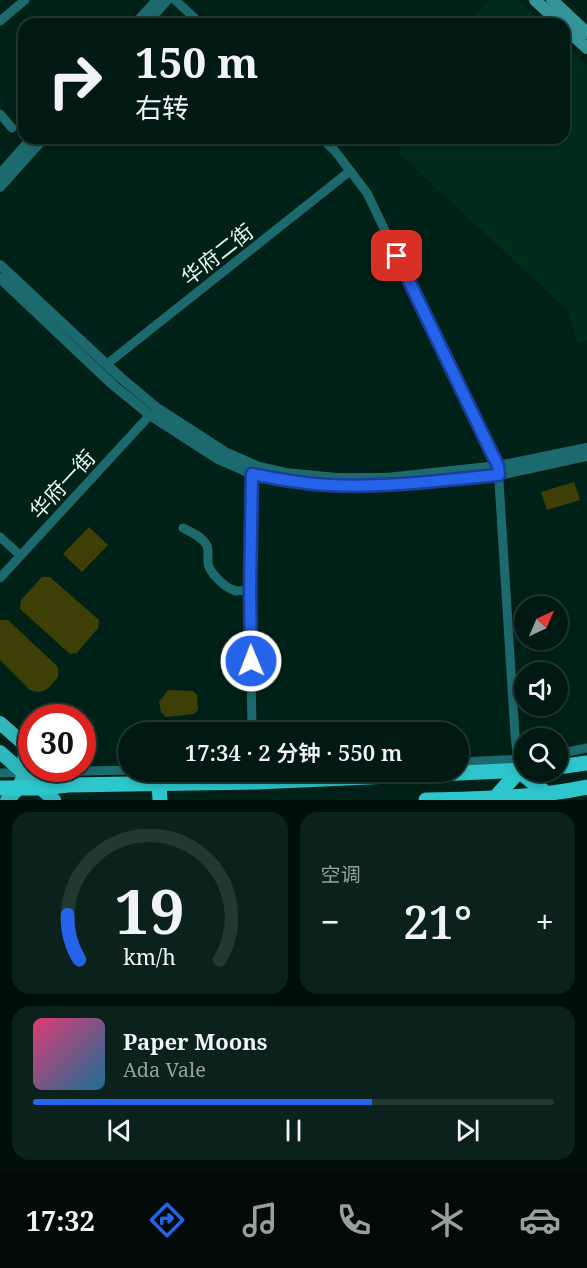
<!DOCTYPE html>
<html lang="zh">
<head>
<meta charset="utf-8">
<style>
	:root { --surface:#001912; --page:#0a221b; --text:#f1f3f6; --muted:#95a09f; --line:#223832; --accent:#2563eb }
	body { margin:0; font-family:"Noto Serif","Noto Sans SC",serif; background:var(--page); color:var(--text); height:100vh; display:flex; flex-direction:column; font-size:22px; white-space:nowrap }
	* { box-sizing:border-box; margin:0 }
	p { font-size:20px; color:var(--muted) }
	.icon { flex:none; width:33px; height:33px; fill:none; stroke:currentColor; stroke-width:2; stroke-linecap:round; stroke-linejoin:round }
	.map { position:relative; height:800px; overflow:hidden }
	.panel { display:flex; flex-direction:column; gap:12px; padding:12px; background:#000e0a; flex:1 }
	.panel>* { flex:none }
	.banner { position:absolute; left:18px; top:18px; width:552px; height:126px; border-radius:18px; box-shadow:0 3px 9px #0003,0 0 0 2px var(--line); background:#001912; color:var(--text); overflow:hidden }
	.needle { width:39px; rotate:44deg }
	.tools { position:absolute; left:514px; top:596px; display:grid; gap:12px }
	.tools a { display:grid; place-items:center; width:54px; height:54px; border-radius:50%; background:var(--surface); box-shadow:0 3px 9px #0003,0 0 0 2px var(--line); font-size:30px }
	.speed { position:absolute; left:18px; top:704px; display:flex; gap:12px; font-size:30px; font-weight:700; text-align:center }
	.speed>* { display:grid; place-content:center; width:78px; height:78px; border-radius:50%; background:var(--surface); box-shadow:0 3px 9px #0003,0 0 0 2px var(--line); line-height:1 }
	.speed .limit { border:9px solid #d22; background:#fff; color:#111 }
	.pin { position:absolute; display:grid; place-items:center; width:51px; height:51px; color:#fff; margin:-26px; border-radius:12px; box-shadow:0 3px 9px #0006 }
	.me { position:absolute; width:66px; margin:-33px; rotate:359deg; stroke-linejoin:round; filter:drop-shadow(0 0 4px #0008) }
	.turn { display:flex; align-items:center; gap:21px; height:126px; padding:0 18px; font-size:27px }
	.turn .icon { width:78px; height:78px; stroke-width:2.5 }
	.turn b { display:block; font-size:42px; line-height:51px }
	.big { font-size:45px; font-weight:600; line-height:1.1 }
	.panel .tile { flex:1; display:flex; flex-direction:column; justify-content:center; gap:9px; min-width:0; padding:0 21px; border-radius:18px; background:var(--page) }
	.panel .dial { align-items:center; gap:0 }
	.dial svg { height:156px; overflow:visible; fill:none; stroke:var(--line); stroke-width:7; stroke-linecap:round; text-anchor:middle }
	.dial text { fill:var(--text); stroke:none }
	.song { display:flex; align-items:center; gap:18px }
	.cover { width:72px; height:72px; border-radius:9px; background:linear-gradient(135deg,hsl(340 70% 55%),hsl(200 70% 35%)) }
	.played { height:6px; border-radius:3px; background:linear-gradient(90deg,var(--accent) 65%,var(--line) 65%) }
	.keys { display:flex; justify-content:space-around; direction:ltr }
	.heat { display:flex; justify-content:space-between; align-items:center; font-size:33px; direction:ltr }
	.panel .tiles { flex:1; display:grid; gap:12px; grid-template-columns:1fr 1fr }
	.tile:last-child { grid-column:span 2 }
	.trip { position:absolute; left:118px; top:722px; width:351px; height:60px; border-radius:30px; background:var(--surface); box-shadow:0 3px 9px #0003,0 0 0 2px var(--line); font-weight:600; line-height:60px; text-align:center }
	.tabs { display:flex; height:96px; justify-content:space-around; align-items:center; background:#000a07; color:var(--muted) }
	.tabs .icon { width:42px; height:42px }
	.tabs .current { color:var(--accent) }
	.tabs b { font-size:27px; color:var(--text) }
	.map>svg:first-child { display:block }
</style>
</head>
<body>
<div class="map">
<svg width="587" height="800" viewBox="0 0 587 800">
	<rect width="100%" height="100%" fill="#002118"/>
	<g fill="#002b1f">
		<path d="M489,0H518L544,24H466Z"/>
		<path d="M564,43L587,65V340L578,343L568,311L400,154V138H564Z"/>
	</g>
	<g fill="#3e3f07">
		<path d="M574,482L580,500L547,510L541,492Z"/>
		<path d="M89,527L108,545L82,572L63,554Z"/>
		<path d="M42,577H50L99,620L98,628L77,653L70,654L20,609L21,600Z"/>
		<path d="M0,620H8L58,667V677C49,687 45,696 30,690L0,660Z"/>
		<path d="M168,690L193,691L197,695L198,710L194,714L166,717L161,712L159,702Z"/>
	</g>
	<g fill="none" stroke-linecap="round" stroke-linejoin="round">
		<g stroke="#1c6a6d" stroke-width="9">
			<path d="M175,0L201,24"/>
			<path d="M0,21L25,0"/>
			<path d="M0,114L12,128"/>
			<path d="M321,138L335,151L367,193L498,466L515,735L519,771"/>
			<path d="M107,364L350,171"/>
			<path d="M252,474L250,589L252,732"/>
			<path d="M183,528C191,532 201,536 206,544C210,550 207,555 208,562C208,572 226,589 236,591C240,591 246,590 250,589"/>
			<path d="M0,537L20,555"/>
			<path d="M0,578L150,415"/>
			<path d="M558,754L587,748"/>
			<path d="M459,762L525,759"/>
			<path d="M0,773L129,770"/>
		</g>
		<g stroke="#1c6a6d" stroke-width="10">
			<path d="M135,24L157,0"/>
			<path d="M146,24L167,0"/>
			<path d="M0,174L32,138"/>
			<path d="M0,187L44,138"/>
			<path d="M0,265L120,377L157,408L225,452L259,467L286,473L336,478H387L498,466L587,448"/>
			<path d="M0,278L112,384L150,415L218,459L252,474L279,480L328,485H347"/>
			<path d="M425,481L499,475L587,456"/>
		</g>
		<g stroke="#349498" stroke-width="12">
			<path d="M535,0L561,24"/>
			<path d="M552,0L587,33"/>
			<path d="M564,27L587,48"/>
		</g>
		<g stroke="#31b6bb" stroke-width="14">
			<path d="M0,723L32,751"/>
			<path d="M0,752L54,800"/>
			<path d="M50,768L68,785"/>
			<path d="M7,800L19,788L24,773L25,746"/>
		</g>
		<g stroke="#2dc6cc" stroke-width="15">
			<path d="M558,767L587,763"/>
			<path d="M159,784L160,800"/>
			<path d="M0,788H41L68,785L256,782L525,770"/>
			<path d="M495,798L519,771L547,794"/>
			<path d="M426,800C480,799 534,798 587,787"/>
		</g>
	</g>
	<g fill="none" stroke-linecap="round" stroke-linejoin="round">
		<defs>
			<path id="route" d="M251,661L250,589L252,474C277,479 303,484 329,485C386,488 443,480 499,475L498,466L397,256"/>
		</defs>
		<use href="#route" stroke="#184099" stroke-width="15"/>
		<use href="#route" stroke="#2563eb" stroke-width="10"/>
	</g>
	<g text-anchor="middle" dominant-baseline="central" stroke-width="4.5" stroke-linejoin="round" paint-order="stroke">
		<g font-size="21" fill="#e6f9f2" stroke="#002118">
			<text transform="translate(217 254) rotate(-38)">华府二街</text>
			<text transform="translate(62 484) rotate(-47)">华府一街</text>
		</g>
	</g>
</svg>
<div class="tools">
<a><svg class="needle" viewBox="-14 -14 28 28"><path d="M0-13l5 13h-10z" fill="#e53935"/><path d="M0 13l5-13h-10z" fill="#95a09f"/></svg></a>
<a><svg class="icon" aria-label="sound" viewBox="0 0 24 24"><path d="M4 9h4l5-4v14l-5-4H4zM17 9q2 3 0 6"/></svg></a>
<a><svg class="icon" aria-label="search" viewBox="0 0 24 24"><circle cx="10" cy="10" r="6"/><path d="M15 15l6 6"/></svg></a>
</div>
<div class="speed"><div class="limit">30</div></div>
<div class="pin" style="left:397px;top:256px;background:#d93025"><svg class="icon" aria-label="arrive" viewBox="0 0 24 24"><path d="M6 21V4h12l-3 4 3 4H6"/></svg></div>
<svg class="me" style="left:251px;top:661px" viewBox="-20 -20 40 40"><circle r="17" fill="#2563eb" stroke="#fff" stroke-width="3"/><path d="M0-11L8 9 0 5-8 9z" fill="#fff"/></svg>
<div class="trip">17:34 · 2 分钟 · 550 m</div>
<div class="banner">
<div class="turn"><svg class="icon" aria-label="right" viewBox="0 0 24 24"><path d="M7 20v-9h11M14 6l5 5-5 5"/></svg><div><b>150 m</b>右转</div></div>
</div>
</div>
<section class="panel">
<div class="tiles">
<div class="tile dial"><svg viewBox="0 0 100 80">
<path d="M14 69A42 42 0 1 1 86 69"/>
<path d="M14 69A42 42 0 0 1 8 46" stroke="#2563eb"/>
<text x="50" y="56" font-size="32" font-weight="700">19</text>
<text x="50" y="72" font-size="11">km/h</text>
</svg></div>
<div class="tile"><p>空调</p>
<div class="heat"><a>−</a><b class="big">21°</b><a>+</a></div>
</div>
<div class="tile">
<div class="song"><i class="cover"></i><div><b>Paper Moons</b><p>Ada Vale</p></div></div>
<div class="played"></div>
<div class="keys"><svg class="icon" aria-label="previous" viewBox="0 0 24 24"><path d="M18 5L8 12l10 7zM5 5v14"/></svg><svg class="icon" aria-label="pause" viewBox="0 0 24 24"><path d="M8 5v14M16 5v14"/></svg><svg class="icon" aria-label="next" viewBox="0 0 24 24"><path d="M6 5l10 7-10 7zM19 5v14"/></svg></div>
</div>
</div>
</section>
<nav class="tabs">
<b>17:32</b>
<svg class="icon current" aria-label="directions" viewBox="0 0 24 24"><path d="M12 3l9 9-9 9-9-9zM9 14v-3h6M13 9l2 2-2 2"/></svg>
<svg class="icon" aria-label="music" viewBox="0 0 24 24"><path d="M9 18V5l10-2v13"/><circle cx="6" cy="18" r="3"/><circle cx="16" cy="16" r="3"/></svg>
<svg class="icon" aria-label="phone" viewBox="0 0 24 24"><path d="M5 4h4l2 5-3 2q2 4 5 5l2-3 5 2v4C11 20 4 13 5 4z"/></svg>
<svg class="icon" aria-label="climate" viewBox="0 0 24 24"><path d="M12 3v18M4 7l16 10M4 17L20 7"/></svg>
<svg class="icon" aria-label="car" viewBox="0 0 24 24"><path d="M5 17H2v-5l4-1 3-4h7l3 4 3 1v5h-3M9 17h6M6 11h13"/><circle cx="7" cy="17" r="2"/><circle cx="17" cy="17" r="2"/></svg>
</nav>
</body>
</html>
